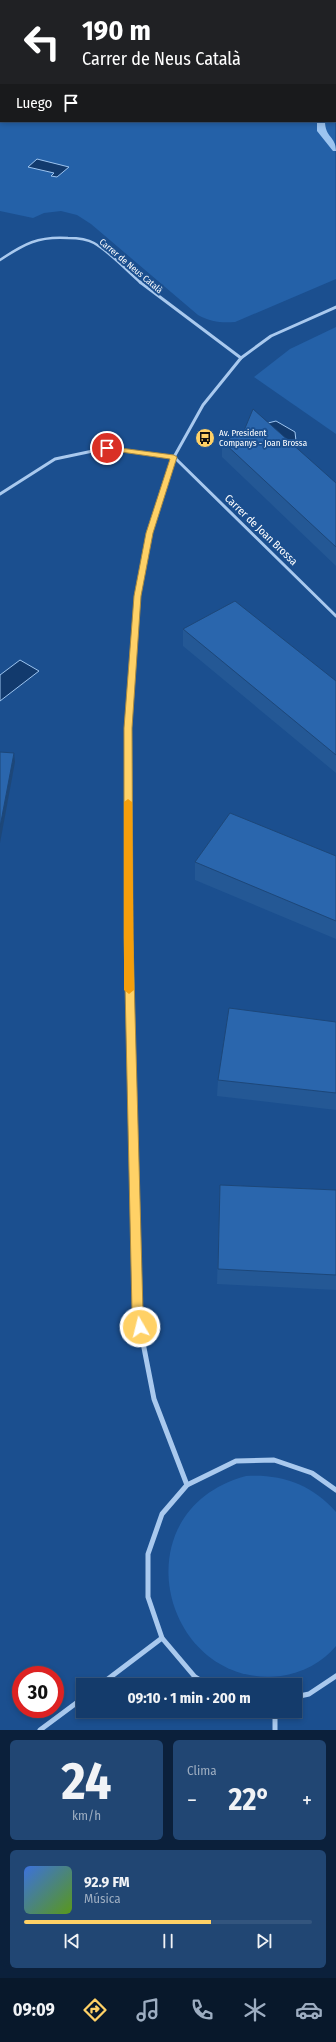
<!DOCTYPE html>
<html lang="es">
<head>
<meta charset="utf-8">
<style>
	:root { --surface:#143b6b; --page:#214673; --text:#f1f3f6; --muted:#9dadc1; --line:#33557e; --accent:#ffd166 }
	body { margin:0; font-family:"Fira Sans Condensed",sans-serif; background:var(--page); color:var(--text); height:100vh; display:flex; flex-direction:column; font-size:15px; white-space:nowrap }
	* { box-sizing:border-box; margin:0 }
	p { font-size:13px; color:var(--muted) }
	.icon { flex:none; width:22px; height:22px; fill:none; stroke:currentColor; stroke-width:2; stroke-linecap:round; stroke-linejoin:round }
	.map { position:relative; height:1730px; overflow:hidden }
	.details { display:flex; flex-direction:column; gap:10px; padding:10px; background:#0b203b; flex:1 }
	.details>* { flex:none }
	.top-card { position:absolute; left:0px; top:0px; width:336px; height:122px; box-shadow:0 2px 6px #0003,0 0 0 1px var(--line); background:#202124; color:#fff; overflow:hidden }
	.speed { position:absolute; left:12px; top:1666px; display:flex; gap:8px; font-size:20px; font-weight:700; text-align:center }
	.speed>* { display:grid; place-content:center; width:52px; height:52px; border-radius:50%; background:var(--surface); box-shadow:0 2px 6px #0003,0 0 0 1px var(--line); line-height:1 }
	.speed .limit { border:6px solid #d22; background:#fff; color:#111 }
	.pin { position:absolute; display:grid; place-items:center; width:34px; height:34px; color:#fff; margin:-17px; border:2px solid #fff; border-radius:50%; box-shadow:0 1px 4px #0007 }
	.me { position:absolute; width:44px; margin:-22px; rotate:352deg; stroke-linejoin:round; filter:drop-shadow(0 0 3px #0008) }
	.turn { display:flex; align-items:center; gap:14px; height:84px; padding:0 16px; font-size:18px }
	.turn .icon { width:52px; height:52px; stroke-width:2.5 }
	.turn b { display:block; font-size:28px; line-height:34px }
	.then { display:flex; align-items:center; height:38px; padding:0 16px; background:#0003; gap:8px; font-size:15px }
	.big { font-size:30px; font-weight:700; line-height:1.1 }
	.details .card { flex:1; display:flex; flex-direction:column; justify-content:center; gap:6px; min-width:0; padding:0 14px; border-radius:6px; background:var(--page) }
	.details .dial { align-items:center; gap:0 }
	.dial b { font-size:52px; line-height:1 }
	.song { display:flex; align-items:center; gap:12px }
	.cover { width:48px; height:48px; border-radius:6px; background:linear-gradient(135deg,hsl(220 70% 55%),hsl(90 70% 35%)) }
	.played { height:4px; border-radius:2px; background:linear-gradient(90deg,var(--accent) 65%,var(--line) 65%) }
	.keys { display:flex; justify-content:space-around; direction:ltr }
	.heat { display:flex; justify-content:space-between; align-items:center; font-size:22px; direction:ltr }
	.details .tiles { flex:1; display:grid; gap:10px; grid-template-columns:1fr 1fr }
	.card:last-child { grid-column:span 2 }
	.trip { position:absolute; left:76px; top:1678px; width:226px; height:40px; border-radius:0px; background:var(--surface); box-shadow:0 2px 6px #0003,0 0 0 1px var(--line); font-weight:700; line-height:40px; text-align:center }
	.tabs { display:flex; height:64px; justify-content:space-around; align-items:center; background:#08182b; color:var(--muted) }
	.tabs .icon { width:28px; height:28px }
	.tabs .selected { color:var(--accent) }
	.tabs b { font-size:18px; color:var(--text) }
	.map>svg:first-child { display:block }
</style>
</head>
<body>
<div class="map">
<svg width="336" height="1730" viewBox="0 0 336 1730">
	<rect width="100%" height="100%" fill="#1b4f8f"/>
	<g fill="#2461a8">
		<path d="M0,0L152,1H1V121H335V106L336,279L235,322C221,323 211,322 198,315L91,224L77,215L61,211L44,213L33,218L0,211Z"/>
		<path d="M336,327V434L254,377L290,349Z"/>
		<path d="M246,1476C282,1474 311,1484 336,1512V1646C323,1662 302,1673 281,1676C163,1690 117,1511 246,1476Z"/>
	</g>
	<g fill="#123a6d" stroke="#9cc4f0">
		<path d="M37,159L69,167L57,177L51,176L54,173L28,167Z"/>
		<path d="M276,421L295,432L296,441L286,444L264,424Z"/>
		<path d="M20,660L39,671L0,701V675Z"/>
	</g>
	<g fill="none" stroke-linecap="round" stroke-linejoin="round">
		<g fill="#9cc4f0" fill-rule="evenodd">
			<rect x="302" y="0" width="6" height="1"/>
			<rect x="335" y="47" width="1" height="6"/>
			<path d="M317,121H325C325,138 336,136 336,151H333L317,131Z"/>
		</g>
		<g stroke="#a9c9ee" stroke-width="2.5">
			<path d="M179,0L182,1"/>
			<path d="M0,260C24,244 38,236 68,238C77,238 87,239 94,243C111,253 126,270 141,283"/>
		</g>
		<g stroke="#a9c9ee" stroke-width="3">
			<path d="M140,282L241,358"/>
			<path d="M0,494L55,459L107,448L174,457L336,616"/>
			<path d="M134,648L138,596L150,533L174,457L203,405L241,358L271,336L336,307"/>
		</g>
		<path stroke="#a9c9ee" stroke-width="4" d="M132,1120L128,938V728L134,647"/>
		<g stroke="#a9c9ee" stroke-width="5">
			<path d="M132,1119L137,1312L154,1399L187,1485"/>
			<path d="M100,1685L162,1638"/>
			<path d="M208,1685L195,1677L162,1638L148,1597V1554L162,1514L187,1485L236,1461L274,1460L312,1473L336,1490"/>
			<path d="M295,1697L309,1694L336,1676"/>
			<path d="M275,1711V1730"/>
			<path d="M40,1730L83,1698"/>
		</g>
	</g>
	<g fill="#245895">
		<path d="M222,441L336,483V566L222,457Z"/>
		<path d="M183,629L336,681V773L183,646Z"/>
		<path d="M336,856V939L195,880V862Z"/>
		<path d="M336,1022V1110L217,1096L218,1080Z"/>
		<path d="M220,1185L336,1190V1290L217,1284Z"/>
	</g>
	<path fill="#1d4779" d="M14,753L15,762L0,843V827Z"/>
	<g fill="#2a66ad" stroke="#1d4779">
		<path d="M253,409L336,483V547L222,441L243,433Z"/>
		<path d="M235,601L336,681V755L183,629Z"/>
		<path d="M0,752L14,753L0,827Z"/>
		<path d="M230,813L336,856V921L195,862Z"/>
		<path d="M229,1008L336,1022V1093L218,1080Z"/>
		<path d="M220,1185L336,1190V1275L218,1269Z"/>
	</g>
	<path fill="#ffd166" stroke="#a68842" d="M105,446L174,455L177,457L153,533L141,596L132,728L133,938L143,1312L146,1327L144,1330L140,1332L136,1330L132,1312L124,938V728L134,596L146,533L170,459L107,450L105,449Z"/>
	<path fill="#f59e0b" d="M128,799L132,802L134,990L129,994L124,990V802Z"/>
	<defs>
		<symbol id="bus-disc" viewBox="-11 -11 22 22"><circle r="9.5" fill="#ffd166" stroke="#1b4f8f"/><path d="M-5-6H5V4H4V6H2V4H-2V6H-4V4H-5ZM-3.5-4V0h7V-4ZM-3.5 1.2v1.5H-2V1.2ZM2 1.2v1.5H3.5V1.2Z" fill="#111"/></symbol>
	</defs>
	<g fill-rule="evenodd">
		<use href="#bus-disc" x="194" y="427" width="22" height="22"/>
	</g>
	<g text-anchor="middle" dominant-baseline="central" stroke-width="4" stroke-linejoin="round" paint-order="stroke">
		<g font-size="9" fill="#fff" stroke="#1b4f8f">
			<text transform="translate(131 266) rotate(40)">Carrer de Neus Català</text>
		</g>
		<g font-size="9" fill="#fff" stroke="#1b4f8f" text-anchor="start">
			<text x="219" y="433">Av. President<tspan x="219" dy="10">Companys - Joan Brossa</tspan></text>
		</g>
		<g font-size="11" fill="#fff" stroke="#1b4f8f">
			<text transform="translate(261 530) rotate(44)">Carrer de Joan Brossa</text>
		</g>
	</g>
</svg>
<div class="speed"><div class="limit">30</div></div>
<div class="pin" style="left:107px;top:448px;background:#d93025"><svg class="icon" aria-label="arrive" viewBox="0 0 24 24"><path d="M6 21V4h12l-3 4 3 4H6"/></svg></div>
<svg class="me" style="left:140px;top:1327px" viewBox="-20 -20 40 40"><circle r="17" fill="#ffd166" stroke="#fff" stroke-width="3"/><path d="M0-11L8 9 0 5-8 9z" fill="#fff"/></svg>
<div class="trip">09:10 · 1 min · 200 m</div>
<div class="top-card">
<div class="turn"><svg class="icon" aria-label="left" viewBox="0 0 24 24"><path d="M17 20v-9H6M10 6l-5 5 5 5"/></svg><div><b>190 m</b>Carrer de Neus Català</div></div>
<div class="then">Luego<svg class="icon" aria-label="arrive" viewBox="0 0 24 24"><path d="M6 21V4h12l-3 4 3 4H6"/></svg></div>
</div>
</div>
<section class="details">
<div class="tiles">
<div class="card dial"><b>24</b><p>km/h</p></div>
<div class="card"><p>Clima</p>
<div class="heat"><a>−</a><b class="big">22°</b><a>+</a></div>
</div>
<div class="card">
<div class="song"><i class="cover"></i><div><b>92.9 FM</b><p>Música</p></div></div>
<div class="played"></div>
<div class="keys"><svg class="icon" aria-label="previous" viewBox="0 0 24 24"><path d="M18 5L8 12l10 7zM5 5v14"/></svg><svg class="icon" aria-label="pause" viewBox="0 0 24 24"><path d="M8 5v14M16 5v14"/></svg><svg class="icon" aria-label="next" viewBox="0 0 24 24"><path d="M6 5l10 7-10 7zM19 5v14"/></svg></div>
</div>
</div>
</section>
<nav class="tabs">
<b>09:09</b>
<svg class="icon selected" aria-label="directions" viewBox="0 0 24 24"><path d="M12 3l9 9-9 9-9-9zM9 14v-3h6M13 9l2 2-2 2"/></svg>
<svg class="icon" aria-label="music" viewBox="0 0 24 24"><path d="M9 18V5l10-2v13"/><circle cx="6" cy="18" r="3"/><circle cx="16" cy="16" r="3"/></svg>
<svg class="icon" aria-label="phone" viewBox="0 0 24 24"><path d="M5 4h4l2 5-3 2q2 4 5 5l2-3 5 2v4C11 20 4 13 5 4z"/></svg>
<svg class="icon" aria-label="climate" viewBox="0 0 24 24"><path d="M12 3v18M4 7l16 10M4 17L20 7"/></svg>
<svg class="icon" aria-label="car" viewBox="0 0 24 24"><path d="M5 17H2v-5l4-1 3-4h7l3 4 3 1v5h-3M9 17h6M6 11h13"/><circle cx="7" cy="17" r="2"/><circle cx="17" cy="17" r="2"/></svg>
</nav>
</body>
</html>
